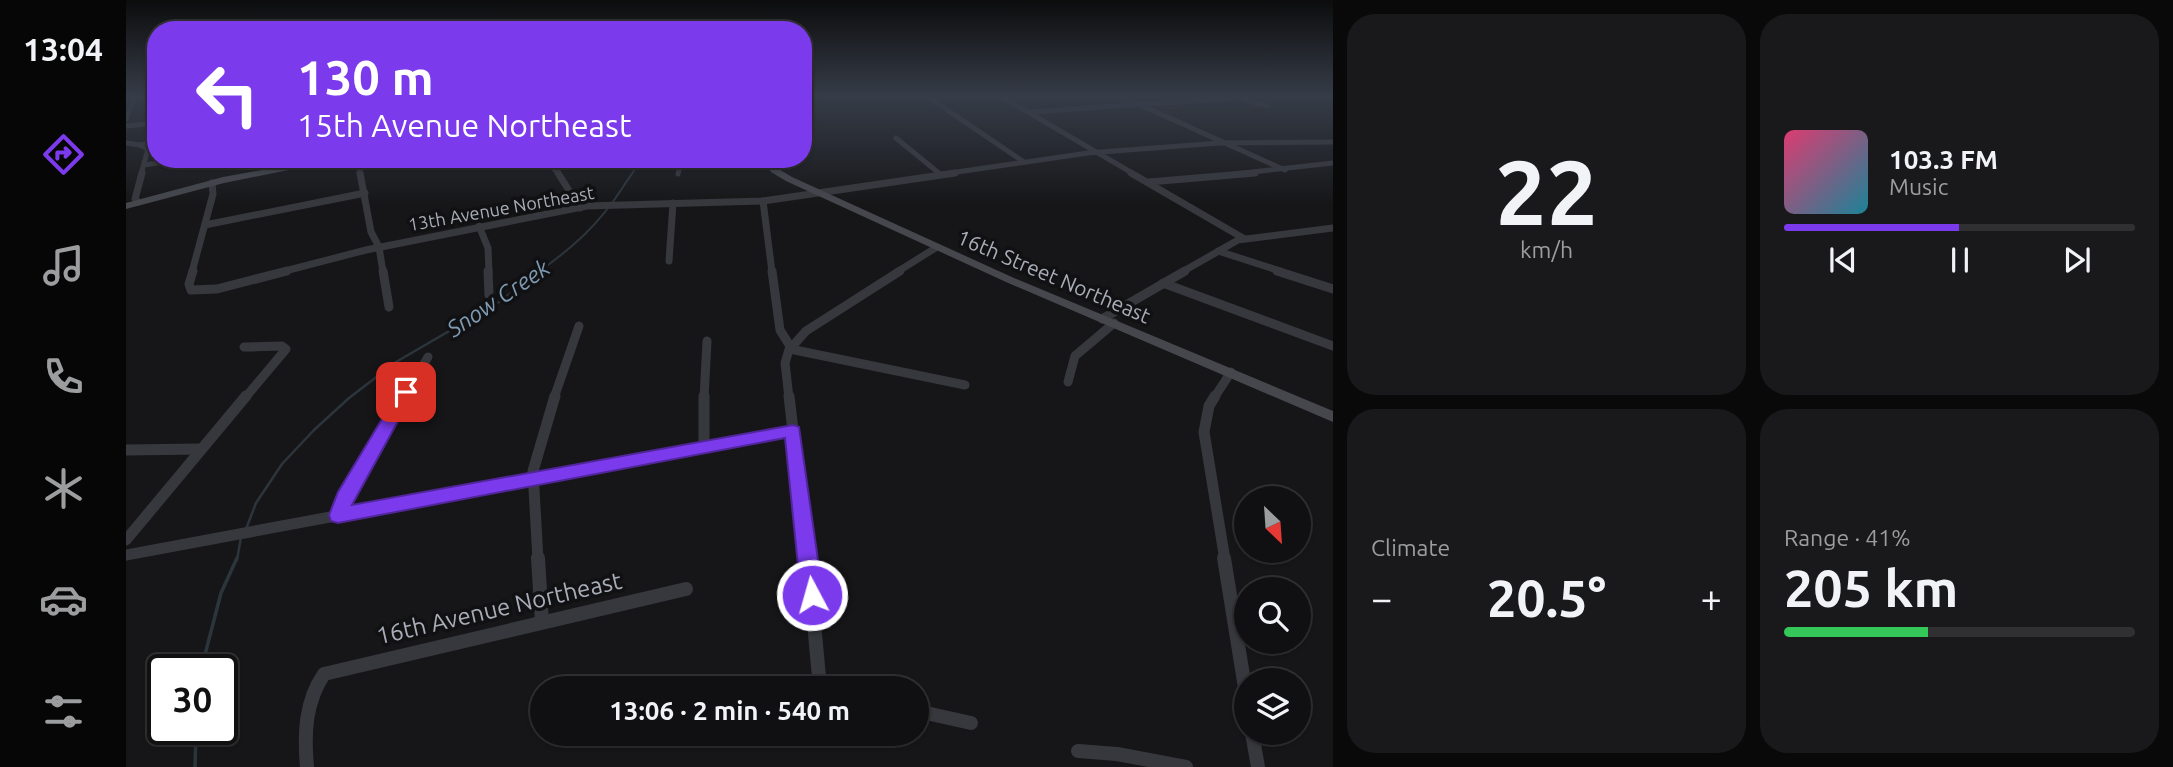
<!DOCTYPE html>
<html lang="en">
<head>
<meta charset="utf-8">
<style>
	:root { --surface:#101012; --page:#19191b; --text:#f1f3f6; --muted:#9c9d9f; --line:#303032; --accent:#7c3aed }
	body { margin:0; font-family:Ubuntu,sans-serif; background:var(--page); color:var(--text); height:100vh; display:flex; flex-direction:column; font-size:26px; white-space:nowrap }
	* { box-sizing:border-box; margin:0 }
	p { font-size:23px; color:var(--muted) }
	.icon { flex:none; width:38px; height:38px; fill:none; stroke:currentColor; stroke-width:2; stroke-linecap:round; stroke-linejoin:round }
	.map { position:relative; flex:1; overflow:hidden }
	.side { display:flex; flex-direction:column; gap:14px; padding:14px; background:#09090a; width:840px }
	.side>* { flex:none }
	.hud { position:absolute; left:21px; top:21px; width:665px; height:147px; border-radius:28px; box-shadow:0 2px 5px #0004,0 0 0 2px var(--line); background:#7c3aed; color:#fff; overflow:hidden }
	.needle { width:46px; rotate:155deg }
	.fabs { position:absolute; left:1108px; top:486px; display:grid; gap:14px }
	.fabs a { display:grid; place-items:center; width:77px; height:77px; border-radius:50%; background:var(--surface); box-shadow:0 2px 5px #0004,0 0 0 2px var(--line); font-size:35px }
	.speed { position:absolute; left:21px; top:654px; display:flex; gap:14px; font-size:35px; font-weight:700; text-align:center }
	.speed>* { display:grid; place-content:center; width:91px; height:91px; border-radius:50%; background:var(--surface); box-shadow:0 2px 5px #0004,0 0 0 2px var(--line); line-height:1 }
	.speed .limit { border:4px solid #111; border-radius:10px; background:#fff; color:#111 }
	.pin { position:absolute; display:grid; place-items:center; width:60px; height:60px; color:#fff; margin:-30px; border-radius:14px; box-shadow:0 4px 10px #0006 }
	.me { position:absolute; width:77px; margin:-38px; rotate:354deg; stroke-linejoin:round; filter:drop-shadow(0 0 5px #0008) }
	.turn { display:flex; align-items:center; gap:24px; height:147px; padding:0 35px; font-size:32px }
	.turn .icon { width:91px; height:91px; stroke-width:2.5 }
	.turn b { display:block; font-size:49px; line-height:60px }
	.big { font-size:52px; font-weight:700; line-height:1.1 }
	.side .tile { flex:1; display:flex; flex-direction:column; justify-content:center; gap:10px; min-width:0; padding:0 24px; border-radius:28px; background:var(--page) }
	.side .dial { align-items:center; gap:0 }
	.dial b { font-size:91px; line-height:1 }
	.song { display:flex; align-items:center; gap:21px }
	.cover { width:84px; height:84px; border-radius:10px; background:linear-gradient(135deg,hsl(340 70% 55%),hsl(190 70% 35%)) }
	.played { height:7px; border-radius:4px; background:linear-gradient(90deg,var(--accent) 50%,var(--line) 50%) }
	.keys { display:flex; justify-content:space-around; direction:ltr }
	.heat { display:flex; justify-content:space-between; align-items:center; font-size:38px; direction:ltr }
	.charge { height:10px; border-radius:5px; background:linear-gradient(90deg,#34c759 41%,var(--line) 0) }
	.side .tiles { flex:1; display:grid; gap:14px; grid-template-columns:repeat(2,1fr) }
	.trip { position:absolute; left:404px; top:676px; width:399px; height:70px; border-radius:35px; background:var(--surface); box-shadow:0 2px 5px #0004,0 0 0 2px var(--line); font-weight:700; line-height:70px; text-align:center }
	main { display:flex; flex:1; min-height:0 }
	.tab-bar { display:flex; flex-direction:column; width:126px; justify-content:space-around; align-items:center; background:#060607; color:var(--muted) }
	.tab-bar .icon { width:49px; height:49px }
	.tab-bar .current { color:var(--accent) }
	.tab-bar b { font-size:32px; color:var(--text) }
	.map>svg:first-child { display:block }
</style>
</head>
<body>
<main>
<nav class="tab-bar">
<b>13:04</b>
<svg class="icon current" aria-label="directions" viewBox="0 0 24 24"><path d="M12 3l9 9-9 9-9-9zM9 14v-3h6M13 9l2 2-2 2"/></svg>
<svg class="icon" aria-label="music" viewBox="0 0 24 24"><path d="M9 18V5l10-2v13"/><circle cx="6" cy="18" r="3"/><circle cx="16" cy="16" r="3"/></svg>
<svg class="icon" aria-label="phone" viewBox="0 0 24 24"><path d="M5 4h4l2 5-3 2q2 4 5 5l2-3 5 2v4C11 20 4 13 5 4z"/></svg>
<svg class="icon" aria-label="climate" viewBox="0 0 24 24"><path d="M12 3v18M4 7l16 10M4 17L20 7"/></svg>
<svg class="icon" aria-label="car" viewBox="0 0 24 24"><path d="M5 17H2v-5l4-1 3-4h7l3 4 3 1v5h-3M9 17h6M6 11h13"/><circle cx="7" cy="17" r="2"/><circle cx="17" cy="17" r="2"/></svg>
<svg class="icon" aria-label="filters" viewBox="0 0 24 24"><path d="M4 7h16M4 17h16"/><circle cx="9" cy="7" r="2"/><circle cx="15" cy="17" r="2"/></svg>
</nav>
<div class="map">
<svg width="1207" height="767" viewBox="0 0 1207 767">
	<rect width="100%" height="100%" fill="#161618"/>
	<g fill="none" stroke-linecap="round" stroke-linejoin="round">
		<path stroke="#2c353c" stroke-width="2" d="M412,272C447,248 474,223 497,187C503,177 510,170 514,159"/>
		<g stroke="#2c353c" stroke-width="2.5">
			<path d="M120,529L130,503L156,464L188,430L223,398L270,362L373,302L415,271"/>
			<path d="M111,560L115,537"/>
		</g>
		<g stroke="#2c353c" stroke-width="3.5">
			<path d="M75,670L95,593L111,558"/>
			<path d="M69,767L70,730"/>
		</g>
		<g stroke="#37383d" stroke-width="5">
			<path d="M802,97L898,162"/>
			<path d="M876,97L1008,174"/>
			<path d="M997,97L1159,170"/>
			<path d="M1119,100L1142,106"/>
			<path d="M902,112L1125,97"/>
			<path d="M0,119L9,97"/>
			<path d="M0,126L30,123"/>
			<path d="M770,138L814,174"/>
			<path d="M0,143L14,145L30,142"/>
			<path d="M14,145L22,149L15,174"/>
			<path d="M232,159L235,174"/>
			<path d="M418,159L433,174"/>
			<path d="M18,165L57,159"/>
			<path d="M552,174L556,159"/>
			<path d="M817,174L962,153L1093,143L1207,142"/>
			<path d="M1109,174L1207,163"/>
		</g>
		<g stroke="#37383d" stroke-width="7">
			<path d="M234,173L245,232L253,247L257,272"/>
			<path d="M432,173L454,208"/>
			<path d="M1005,173L1117,238"/>
			<path d="M1023,182L1129,173"/>
			<path d="M637,201L646,272"/>
			<path d="M12,202L9,199L16,173"/>
			<path d="M79,225L239,193"/>
			<path d="M353,226L362,248L363,272"/>
			<path d="M1092,251L1157,272"/>
			<path d="M543,261L547,203"/>
			<path d="M66,272L87,194L86,183"/>
			<path d="M155,272L240,250L461,206L637,201L829,173"/>
			<path d="M771,272L811,247"/>
			<path d="M1056,272L1112,240L1207,228"/>
		</g>
		<g stroke="#37383d" stroke-width="9">
			<path d="M67,271L63,284L65,290L91,289L161,271"/>
			<path d="M257,271L263,307"/>
			<path d="M362,271L363,295"/>
			<path d="M646,271L654,330L664,346L659,363L663,398"/>
			<path d="M774,271L680,331L664,349L839,385"/>
			<path d="M1151,271L1207,289"/>
			<path d="M1037,283L1207,346"/>
			<path d="M976,319L1059,271"/>
			<path d="M118,347L156,346L160,349L119,398"/>
			<path d="M942,382L949,356L988,323"/>
			<path d="M278,398L302,357"/>
			<path d="M428,398L453,326"/>
			<path d="M578,398L581,341"/>
			<path d="M1088,398L1105,372"/>
		</g>
		<g stroke="#37383d" stroke-width="11">
			<path d="M578,396V447"/>
			<path d="M663,396L682,560"/>
			<path d="M1089,396L1083,406L1078,432L1099,560"/>
			<path d="M0,450L75,449"/>
			<path d="M213,515L219,497L279,396"/>
			<path d="M0,540L120,396"/>
			<path d="M0,555L667,431"/>
			<path d="M412,560L407,471L429,396"/>
		</g>
		<g stroke="#37383d" stroke-width="14">
			<path d="M412,558L416,622"/>
			<path d="M682,558L694,688"/>
			<path d="M1098,558L1120,694"/>
			<path d="M791,711L845,723"/>
			<path d="M1126,733L1132,767"/>
			<path d="M952,751L991,754L1060,767"/>
			<path d="M181,767C178,734 179,702 198,674L560,589"/>
		</g>
		<g fill="#45474d" fill-rule="evenodd">
			<path d="M198,159H217L98,183L0,209V203L97,177Z"/>
			<path d="M637,159H645L651,168L666,177L888,278L1207,411V422L880,282L660,181L645,172Z"/>
		</g>
	</g>
	<linearGradient id="sky" x2="0" y2="1"><stop stop-color="#0c0c0d"/><stop offset="0.47" stop-color="#363c48"/><stop offset="1" stop-color="#363c48" stop-opacity="0"/></linearGradient>
	<rect width="1207" height="205" fill="url(#sky)"/>
	<path fill="#7c3aed" stroke="#51269a" stroke-width="2" d="M280,387L288,392L226,505L667,425L673,427L697,595L694,602L686,604L678,602L675,595L659,438L212,523L205,521L203,515L212,492L274,389Z"/>
	<g text-anchor="middle" dominant-baseline="central" stroke-width="7" stroke-linejoin="round" paint-order="stroke">
		<g font-size="18" fill="#a8adb8" stroke="#111113">
			<text transform="translate(375 208) rotate(-10)">13th Avenue Northeast</text>
		</g>
		<g font-size="21" fill="#a8adb8" stroke="#111113">
			<text transform="translate(928 276) rotate(23)">16th Street Northeast</text>
		</g>
		<g font-size="23" font-style="italic" fill="#7f9bb3" stroke="#111113">
			<text transform="translate(372 298) rotate(-34)">Snow Creek</text>
		</g>
		<g font-size="24" fill="#a8adb8" stroke="#111113">
			<text transform="translate(373 608) rotate(-13)">16th Avenue Northeast</text>
		</g>
	</g>
</svg>
<div class="fabs">
<a><svg class="needle" viewBox="-14 -14 28 28"><path d="M0-13l5 13h-10z" fill="#e53935"/><path d="M0 13l5-13h-10z" fill="#9c9d9f"/></svg></a>
<a><svg class="icon" aria-label="search" viewBox="0 0 24 24"><circle cx="10" cy="10" r="6"/><path d="M15 15l6 6"/></svg></a>
<a><svg class="icon" aria-label="layers" viewBox="0 0 24 24"><path d="M12 4l9 5-9 5-9-5zM3 14l9 5 9-5"/></svg></a>
</div>
<div class="speed"><div class="limit">30</div></div>
<div class="pin" style="left:280px;top:392px;background:#d93025"><svg class="icon" aria-label="arrive" viewBox="0 0 24 24"><path d="M6 21V4h12l-3 4 3 4H6"/></svg></div>
<svg class="me" style="left:686px;top:595px" viewBox="-20 -20 40 40"><circle r="17" fill="#7c3aed" stroke="#fff" stroke-width="3"/><path d="M0-11L8 9 0 5-8 9z" fill="#fff"/></svg>
<div class="trip">13:06 · 2 min · 540 m</div>
<div class="hud">
<div class="turn"><svg class="icon" aria-label="left" viewBox="0 0 24 24"><path d="M17 20v-9H6M10 6l-5 5 5 5"/></svg><div><b>130 m</b>15th Avenue Northeast</div></div>
</div>
</div>
<section class="side">
<div class="tiles">
<div class="tile dial"><b>22</b><p>km/h</p></div>
<div class="tile">
<div class="song"><i class="cover"></i><div><b>103.3 FM</b><p>Music</p></div></div>
<div class="played"></div>
<div class="keys"><svg class="icon" aria-label="previous" viewBox="0 0 24 24"><path d="M18 5L8 12l10 7zM5 5v14"/></svg><svg class="icon" aria-label="pause" viewBox="0 0 24 24"><path d="M8 5v14M16 5v14"/></svg><svg class="icon" aria-label="next" viewBox="0 0 24 24"><path d="M6 5l10 7-10 7zM19 5v14"/></svg></div>
</div>
<div class="tile"><p>Climate</p>
<div class="heat"><a>−</a><b class="big">20.5°</b><a>+</a></div>
</div>
<div class="tile"><p>Range · 41%</p><b class="big">205 km</b><div class="charge"></div></div>
</div>
</section>
</main>
</body>
</html>
